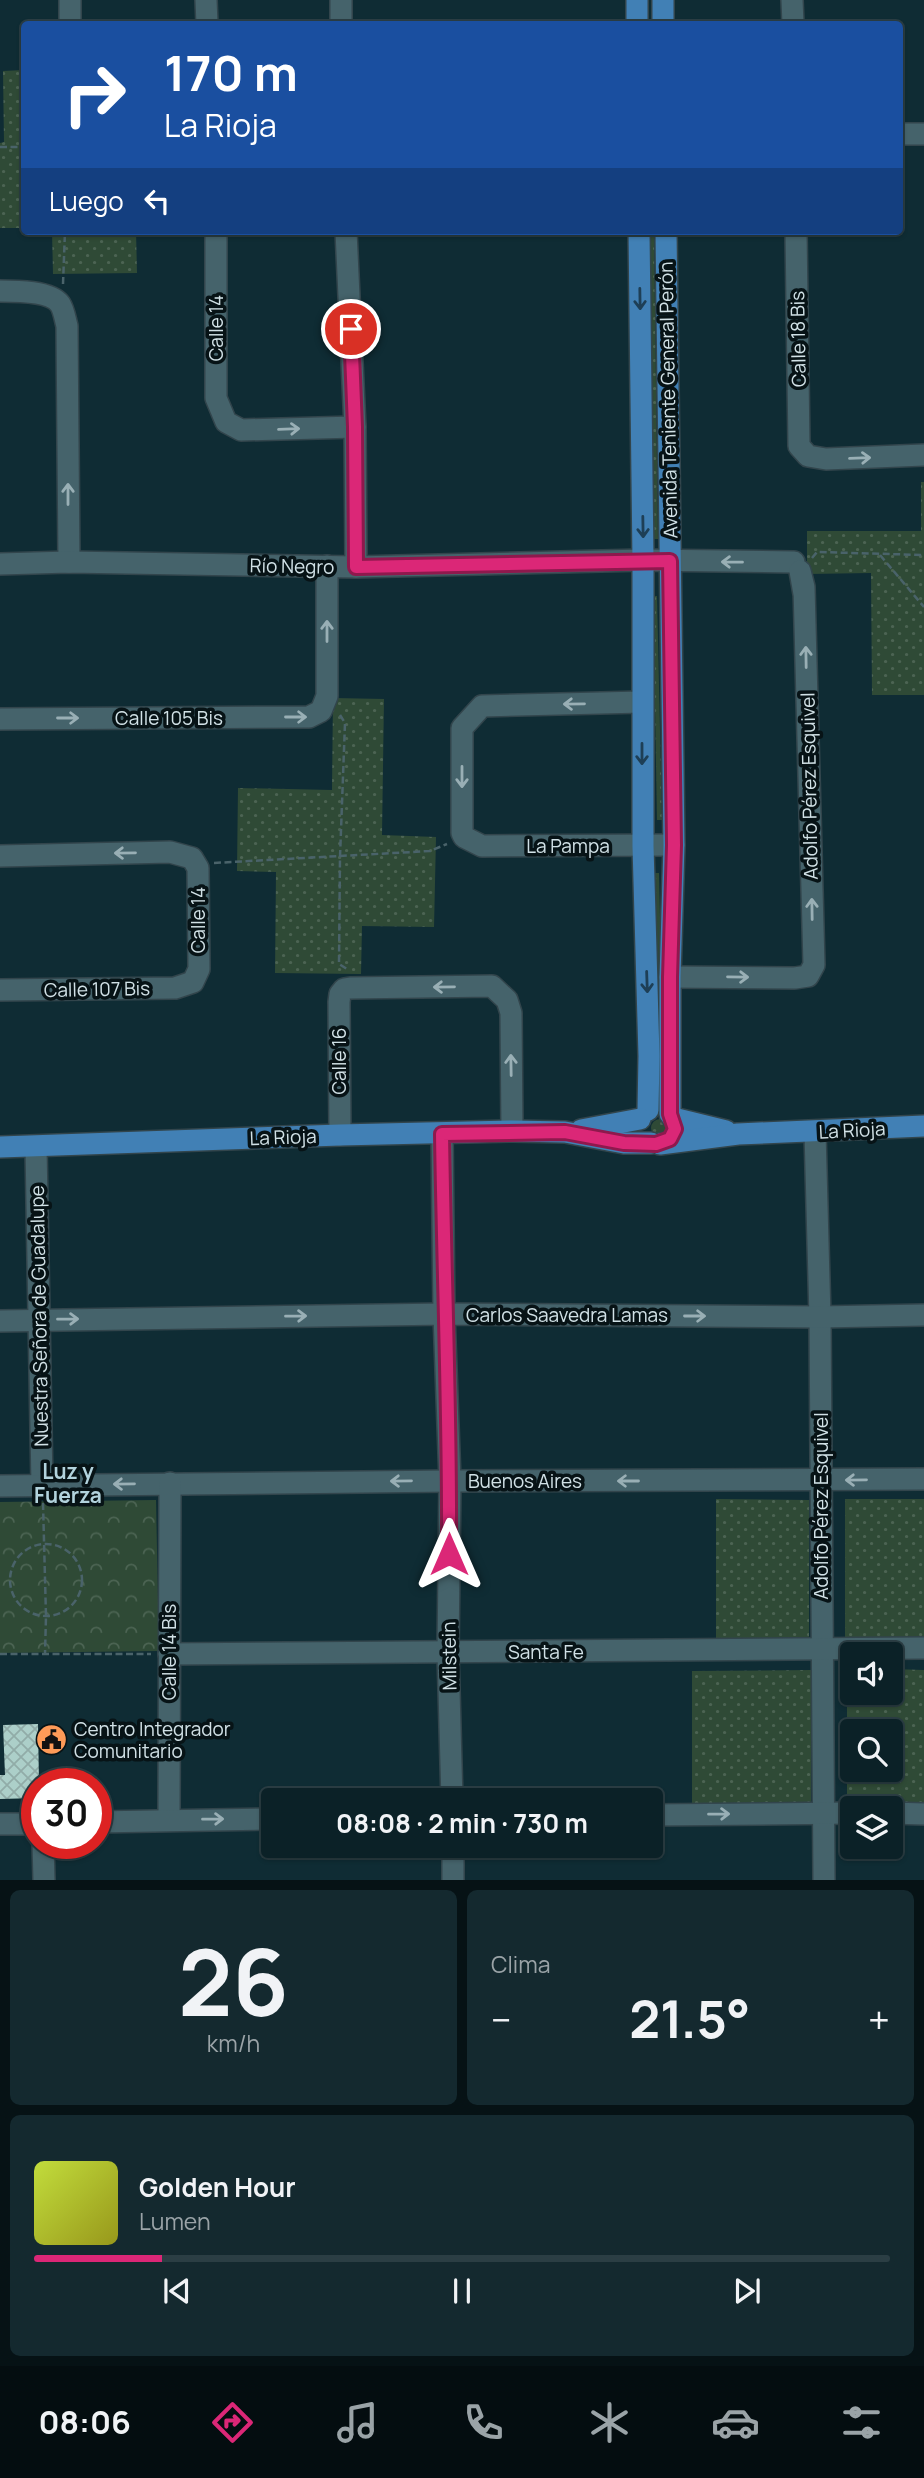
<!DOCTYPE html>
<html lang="es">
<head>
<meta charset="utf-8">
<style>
	:root { --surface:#0b2127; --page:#14292f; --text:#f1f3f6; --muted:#9aa3a7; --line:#2b3e44; --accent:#db2777 }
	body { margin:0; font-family:Manrope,sans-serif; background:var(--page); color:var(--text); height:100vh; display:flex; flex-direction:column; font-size:26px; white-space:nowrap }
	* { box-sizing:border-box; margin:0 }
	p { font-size:23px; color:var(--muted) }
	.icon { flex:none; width:38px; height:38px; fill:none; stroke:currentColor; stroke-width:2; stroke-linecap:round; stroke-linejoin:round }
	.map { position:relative; height:1880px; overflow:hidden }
	.drawer { display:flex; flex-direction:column; gap:10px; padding:10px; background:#061215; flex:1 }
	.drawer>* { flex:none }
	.hud { position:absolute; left:21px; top:21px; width:882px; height:214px; border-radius:7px; box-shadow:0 2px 5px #0004,0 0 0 2px var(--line); background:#1a4fa0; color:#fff; overflow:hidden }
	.fabs { position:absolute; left:840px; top:1642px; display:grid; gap:14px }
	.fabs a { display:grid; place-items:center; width:63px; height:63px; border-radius:7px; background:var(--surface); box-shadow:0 2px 5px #0004,0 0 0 2px var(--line); font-size:35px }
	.speed { position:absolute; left:21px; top:1768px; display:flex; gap:14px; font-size:35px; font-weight:700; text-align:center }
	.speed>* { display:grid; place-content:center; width:91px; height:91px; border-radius:50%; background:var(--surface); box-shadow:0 2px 5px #0004,0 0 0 2px var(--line); line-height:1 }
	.speed .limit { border:10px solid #d22; background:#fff; color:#111 }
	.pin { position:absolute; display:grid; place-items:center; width:60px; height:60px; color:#fff; margin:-30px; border:4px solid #fff; border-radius:50%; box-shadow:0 2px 7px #0007 }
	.me { position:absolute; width:77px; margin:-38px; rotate:0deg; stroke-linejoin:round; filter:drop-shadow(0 0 5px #0008) }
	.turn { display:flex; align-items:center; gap:24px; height:147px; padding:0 28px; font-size:32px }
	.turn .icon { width:91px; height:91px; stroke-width:2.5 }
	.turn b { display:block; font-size:49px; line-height:60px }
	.then { display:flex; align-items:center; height:66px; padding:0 28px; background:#0003; gap:14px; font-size:26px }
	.big { font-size:52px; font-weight:700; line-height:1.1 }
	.drawer .widget { flex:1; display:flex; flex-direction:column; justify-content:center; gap:10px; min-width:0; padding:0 24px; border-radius:10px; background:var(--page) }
	.drawer .dial { align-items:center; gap:0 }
	.dial b { font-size:91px; line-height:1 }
	.song { display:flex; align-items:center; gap:21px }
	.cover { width:84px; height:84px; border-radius:10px; background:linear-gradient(135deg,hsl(70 70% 55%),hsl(60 70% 35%)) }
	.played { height:7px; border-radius:4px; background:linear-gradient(90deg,var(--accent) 15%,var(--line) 15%) }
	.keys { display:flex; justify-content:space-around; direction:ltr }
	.heat { display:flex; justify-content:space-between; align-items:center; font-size:38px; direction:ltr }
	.drawer .tiles { flex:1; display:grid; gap:10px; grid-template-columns:1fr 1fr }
	.widget:last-child { grid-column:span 2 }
	.trip { position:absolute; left:261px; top:1788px; width:402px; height:70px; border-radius:7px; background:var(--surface); box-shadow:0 2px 5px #0004,0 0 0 2px var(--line); font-weight:700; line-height:70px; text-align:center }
	.tab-bar { display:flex; height:112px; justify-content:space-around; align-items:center; background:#040d10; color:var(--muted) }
	.tab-bar .icon { width:49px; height:49px }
	.tab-bar .current { color:var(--accent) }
	.tab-bar b { font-size:32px; color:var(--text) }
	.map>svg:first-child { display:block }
</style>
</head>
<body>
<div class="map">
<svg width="924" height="1880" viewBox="0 0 924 1880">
	<defs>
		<pattern id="grass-dots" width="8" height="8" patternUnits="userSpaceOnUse" patternTransform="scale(1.75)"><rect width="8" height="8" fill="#2f4a36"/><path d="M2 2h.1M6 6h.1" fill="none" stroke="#4c6453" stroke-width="1.8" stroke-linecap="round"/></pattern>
		<pattern id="park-crowns" width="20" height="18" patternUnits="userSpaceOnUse" patternTransform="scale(1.75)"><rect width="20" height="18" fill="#2f4a36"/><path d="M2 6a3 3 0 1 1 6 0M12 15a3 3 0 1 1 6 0" fill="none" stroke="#4c6453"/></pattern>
		<pattern id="building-cross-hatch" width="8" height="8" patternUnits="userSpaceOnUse" patternTransform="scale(1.75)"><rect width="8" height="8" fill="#accfc9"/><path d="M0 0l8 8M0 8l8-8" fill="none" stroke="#91aca8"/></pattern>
	</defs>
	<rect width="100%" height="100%" fill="#0f2c34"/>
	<g fill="url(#grass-dots)" fill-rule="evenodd">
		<path d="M24,70V228H0V143L4,142L3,71Z"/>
		<path d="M52,231H136L137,273L53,274Z"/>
		<path d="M650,231H654L658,539H654Z"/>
		<path d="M921,482H924V695H872L871,573L807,574V531H921Z"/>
		<path d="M653,596H657L662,820H657Z"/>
		<path d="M333,698L384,699L382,835L436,837L434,927L362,926L361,974L275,973L276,872L237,871L238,788L332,790Z"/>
		<path d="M655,873H659L664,1097H660Z"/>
		<circle cx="660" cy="1128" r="9"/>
		<path d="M716,1499L809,1500V1642H716Z"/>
		<rect x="845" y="1499" width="79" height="142"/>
		<path d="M847,1669H852V1692H891V1669L924,1670V1812C906,1810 861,1801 847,1812ZM852,1731H891V1769H852Z"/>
		<path d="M811,1670V1813H692V1671Z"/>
	</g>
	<path fill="url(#park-crowns)" d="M156,1500L159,1651L0,1653V1502Z"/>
	<path fill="url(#building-cross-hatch)" d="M38,1724L39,1783H37V1798L0,1799V1775H5L3,1725Z"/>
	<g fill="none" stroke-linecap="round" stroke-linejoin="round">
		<defs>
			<g id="minor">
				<path d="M70,0V24"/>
				<path d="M206,0L207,24"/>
				<path d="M341,0V24"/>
				<path d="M792,0L793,24"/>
				<path d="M900,134H924"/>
				<path d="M216,231V398L226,422L241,430L355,427"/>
				<path d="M346,231L355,427L356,567"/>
				<path d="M796,231L799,446L808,456L826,459L924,455"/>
				<path d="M0,291C16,291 51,291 60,304C64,310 65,319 67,326L69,562"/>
				<path d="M0,564L69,562L356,567L643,560L794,562"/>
				<path d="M642,702L482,706L462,728V833L464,837L482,846L674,845"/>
				<path d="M0,719L309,717L321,711L327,696V566"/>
				<path d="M0,856L170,852L192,858L198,868L199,969L193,982L175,988L0,990"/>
				<path d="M670,977L795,978L808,976L814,965L804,587L800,571L804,594"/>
				<path d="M815,1132L820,1317L824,1880"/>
				<path d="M442,1134L444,1314L450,1481L448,1653L452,1801"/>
				<path d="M340,1135L339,1002L340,994L344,989L350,988L492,986L507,1000L511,1013L512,1131"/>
				<path d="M36,1147L42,1485"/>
				<path d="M0,1321L444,1314L820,1317L924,1315"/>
				<path d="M0,1486L450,1481L924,1479"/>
				<path d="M169,1654L924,1648"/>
				<path d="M891,1813L924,1814"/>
				<path d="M651,1815L852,1813"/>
				<path d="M169,1820L170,1483"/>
				<path d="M96,1822L273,1819"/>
				<path d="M0,1824H37"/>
				<path d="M43,1843L44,1880"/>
				<path d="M453,1846V1880"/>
			</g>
			<g id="major">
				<path d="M637,0V24"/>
				<path d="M663,0V24"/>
				<path d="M639,231L643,560V846L649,1056L648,1110"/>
				<path d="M666,231L674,845L670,977V1114"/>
				<path d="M673,1118L726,1131"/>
				<path d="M581,1130L640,1119"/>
				<path d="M660,1144L738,1134L924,1126"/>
				<path d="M0,1147L340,1135L512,1131L565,1132L624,1143H651"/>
			</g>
		</defs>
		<use href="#minor" stroke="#32454c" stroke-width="24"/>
		<use href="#major" stroke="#32454c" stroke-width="24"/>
		<g stroke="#4a636a" stroke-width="2.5" stroke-dasharray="7 3.5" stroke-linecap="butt">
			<path d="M0,147H24"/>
			<path d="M63,284L65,231"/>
			<path d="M880,555L924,607"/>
			<path d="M812,558L817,552L924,555"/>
			<path d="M340,715L345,723L340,857L339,964L347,969"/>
			<path d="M214,863L430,851L447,844"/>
			<path d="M43,1503L46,1616L45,1654"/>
			<circle cx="46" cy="1580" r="36"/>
			<path d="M0,1654H151"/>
		</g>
		<use href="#minor" stroke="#45636b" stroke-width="21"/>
		<use href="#major" stroke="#4180b5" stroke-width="21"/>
	</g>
	<defs><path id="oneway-shaft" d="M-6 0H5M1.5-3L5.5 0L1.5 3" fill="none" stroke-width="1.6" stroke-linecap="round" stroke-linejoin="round" transform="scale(1.75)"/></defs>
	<g stroke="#1e3f56">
		<use href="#oneway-shaft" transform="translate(640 299) rotate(89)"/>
		<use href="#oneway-shaft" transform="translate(643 527) rotate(89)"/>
		<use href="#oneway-shaft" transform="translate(642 754) rotate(90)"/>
		<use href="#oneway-shaft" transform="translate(647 982) rotate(88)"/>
	</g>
	<g stroke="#99afb5">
		<use href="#oneway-shaft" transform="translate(289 429) rotate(-2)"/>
		<use href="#oneway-shaft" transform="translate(860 458) rotate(-2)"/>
		<use href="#oneway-shaft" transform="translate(68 494) rotate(-90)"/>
		<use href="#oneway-shaft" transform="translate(732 562) rotate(-179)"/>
		<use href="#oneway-shaft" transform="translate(327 631) rotate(-90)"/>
		<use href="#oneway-shaft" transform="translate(806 657) rotate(-91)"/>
		<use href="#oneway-shaft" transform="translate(574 704) rotate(179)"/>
		<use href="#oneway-shaft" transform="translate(296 717)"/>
		<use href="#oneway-shaft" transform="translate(68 718)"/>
		<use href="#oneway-shaft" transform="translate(462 777) rotate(90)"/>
		<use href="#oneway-shaft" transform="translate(125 853) rotate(179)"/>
		<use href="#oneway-shaft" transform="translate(812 909) rotate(-91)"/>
		<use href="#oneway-shaft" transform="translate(738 977) rotate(1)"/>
		<use href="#oneway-shaft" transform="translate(444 987) rotate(179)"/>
		<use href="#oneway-shaft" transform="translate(511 1065) rotate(-91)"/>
		<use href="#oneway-shaft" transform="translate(296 1316) rotate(-1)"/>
		<use href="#oneway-shaft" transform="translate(695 1316)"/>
		<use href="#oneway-shaft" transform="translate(68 1319) rotate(-1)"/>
		<use href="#oneway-shaft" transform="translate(856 1480) rotate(179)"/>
		<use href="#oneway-shaft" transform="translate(401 1481) rotate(179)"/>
		<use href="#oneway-shaft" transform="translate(628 1481) rotate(180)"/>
		<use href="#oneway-shaft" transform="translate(124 1484) rotate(179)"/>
		<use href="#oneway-shaft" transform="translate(719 1814) rotate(-1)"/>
		<use href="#oneway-shaft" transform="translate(213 1819) rotate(-1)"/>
	</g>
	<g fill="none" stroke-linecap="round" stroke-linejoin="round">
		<defs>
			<path id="route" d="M351,329L355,427L356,567L670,561L674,845L670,977V1114L675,1129L670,1139L656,1144L624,1143L565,1132L442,1134C444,1274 450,1414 449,1554"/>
		</defs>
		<use href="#route" stroke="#8e194d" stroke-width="18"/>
		<use href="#route" stroke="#db2777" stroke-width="12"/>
	</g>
	<defs>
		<symbol id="civic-disc" viewBox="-11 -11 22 22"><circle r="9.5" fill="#fe9b58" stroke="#071316"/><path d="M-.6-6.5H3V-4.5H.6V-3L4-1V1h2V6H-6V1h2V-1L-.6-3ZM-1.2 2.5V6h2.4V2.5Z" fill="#111"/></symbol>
	</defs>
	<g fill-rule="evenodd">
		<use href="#civic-disc" x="34" y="1722" width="35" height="35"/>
	</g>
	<g text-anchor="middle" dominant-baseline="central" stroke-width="7" stroke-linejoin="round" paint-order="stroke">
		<g font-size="19" fill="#d1e1e6" stroke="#071316">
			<text transform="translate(216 328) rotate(-90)">Calle 14</text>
			<text transform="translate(798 339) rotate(-91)">Calle 18 Bis</text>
			<text transform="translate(668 400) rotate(-91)">Avenida Teniente General Perón</text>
			<text transform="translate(292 566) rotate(1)">Río Negro</text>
			<text x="169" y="718">Calle 105 Bis</text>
			<text transform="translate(809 786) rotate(-91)">Adolfo Pérez Esquivel</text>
			<text x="568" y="846">La Pampa</text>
			<text transform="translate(198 920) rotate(-90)">Calle 14</text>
			<text transform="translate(97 989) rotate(-1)">Calle 107 Bis</text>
			<text transform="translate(339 1061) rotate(-90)">Calle 16</text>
			<text transform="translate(852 1130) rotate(-3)">La Rioja</text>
			<text transform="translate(283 1137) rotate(-2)">La Rioja</text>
			<text x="567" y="1315">Carlos Saavedra Lamas</text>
			<text transform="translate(39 1316) rotate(-91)">Nuestra Señora de Guadalupe</text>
			<text x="525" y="1481">Buenos Aires</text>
			<text transform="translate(821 1506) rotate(-90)">Adolfo Pérez Esquivel</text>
			<text transform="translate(169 1652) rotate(-90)">Calle 14 Bis</text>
			<text x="546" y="1652">Santa Fe</text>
			<text transform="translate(449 1656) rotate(-91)">Milstein</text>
		</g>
		<g font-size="19" fill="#d1e1e6" stroke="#071316" text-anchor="start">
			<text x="74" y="1729">Centro Integrador<tspan x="74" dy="22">Comunitario</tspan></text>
		</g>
		<g font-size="21" font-weight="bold" fill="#b2d3dd" stroke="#071316">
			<text x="68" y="1471">Luz y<tspan x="68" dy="24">Fuerza</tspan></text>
		</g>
	</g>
</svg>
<div class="fabs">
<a><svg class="icon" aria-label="sound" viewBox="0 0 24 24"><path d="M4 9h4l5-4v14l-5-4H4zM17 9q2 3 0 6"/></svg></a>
<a><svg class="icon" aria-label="search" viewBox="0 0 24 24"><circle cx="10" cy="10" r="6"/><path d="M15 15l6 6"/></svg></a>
<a><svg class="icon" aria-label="layers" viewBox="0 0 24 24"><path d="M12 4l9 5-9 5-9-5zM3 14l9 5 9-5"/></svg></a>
</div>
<div class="speed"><div class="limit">30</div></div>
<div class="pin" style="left:351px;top:329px;background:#d93025"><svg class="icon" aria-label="arrive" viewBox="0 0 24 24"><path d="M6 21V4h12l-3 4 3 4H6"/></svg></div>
<svg class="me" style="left:449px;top:1554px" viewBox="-20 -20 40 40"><path d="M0-17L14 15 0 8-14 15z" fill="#db2777" stroke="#fff" stroke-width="4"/></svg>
<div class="trip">08:08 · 2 min · 730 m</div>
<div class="hud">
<div class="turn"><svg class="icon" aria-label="right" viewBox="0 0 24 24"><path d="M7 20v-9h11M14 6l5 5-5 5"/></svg><div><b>170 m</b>La Rioja</div></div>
<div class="then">Luego<svg class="icon" aria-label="left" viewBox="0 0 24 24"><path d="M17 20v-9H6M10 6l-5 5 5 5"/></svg></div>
</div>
</div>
<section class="drawer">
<div class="tiles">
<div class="widget dial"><b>26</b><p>km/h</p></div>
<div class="widget"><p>Clima</p>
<div class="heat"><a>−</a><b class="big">21.5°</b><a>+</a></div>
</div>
<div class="widget">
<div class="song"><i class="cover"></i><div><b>Golden Hour</b><p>Lumen</p></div></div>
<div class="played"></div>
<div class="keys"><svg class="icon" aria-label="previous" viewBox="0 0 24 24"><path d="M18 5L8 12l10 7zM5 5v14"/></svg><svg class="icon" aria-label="pause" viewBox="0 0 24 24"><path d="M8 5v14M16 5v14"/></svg><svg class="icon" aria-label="next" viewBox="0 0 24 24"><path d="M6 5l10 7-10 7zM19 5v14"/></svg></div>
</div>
</div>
</section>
<nav class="tab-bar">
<b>08:06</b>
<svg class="icon current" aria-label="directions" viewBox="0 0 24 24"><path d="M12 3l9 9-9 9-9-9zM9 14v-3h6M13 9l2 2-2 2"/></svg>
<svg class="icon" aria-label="music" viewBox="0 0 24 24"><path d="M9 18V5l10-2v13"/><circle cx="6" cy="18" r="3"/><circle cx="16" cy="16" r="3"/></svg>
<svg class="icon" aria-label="phone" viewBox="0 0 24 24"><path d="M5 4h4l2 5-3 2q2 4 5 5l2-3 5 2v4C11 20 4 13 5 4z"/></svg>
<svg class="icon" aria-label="climate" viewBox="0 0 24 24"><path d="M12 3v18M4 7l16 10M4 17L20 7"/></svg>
<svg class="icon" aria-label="car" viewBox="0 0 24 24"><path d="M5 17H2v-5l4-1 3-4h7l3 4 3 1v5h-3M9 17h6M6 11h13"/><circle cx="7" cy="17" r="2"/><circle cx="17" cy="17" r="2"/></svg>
<svg class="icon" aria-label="filters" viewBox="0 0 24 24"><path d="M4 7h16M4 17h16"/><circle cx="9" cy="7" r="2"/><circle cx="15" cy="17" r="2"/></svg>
</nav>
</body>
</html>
